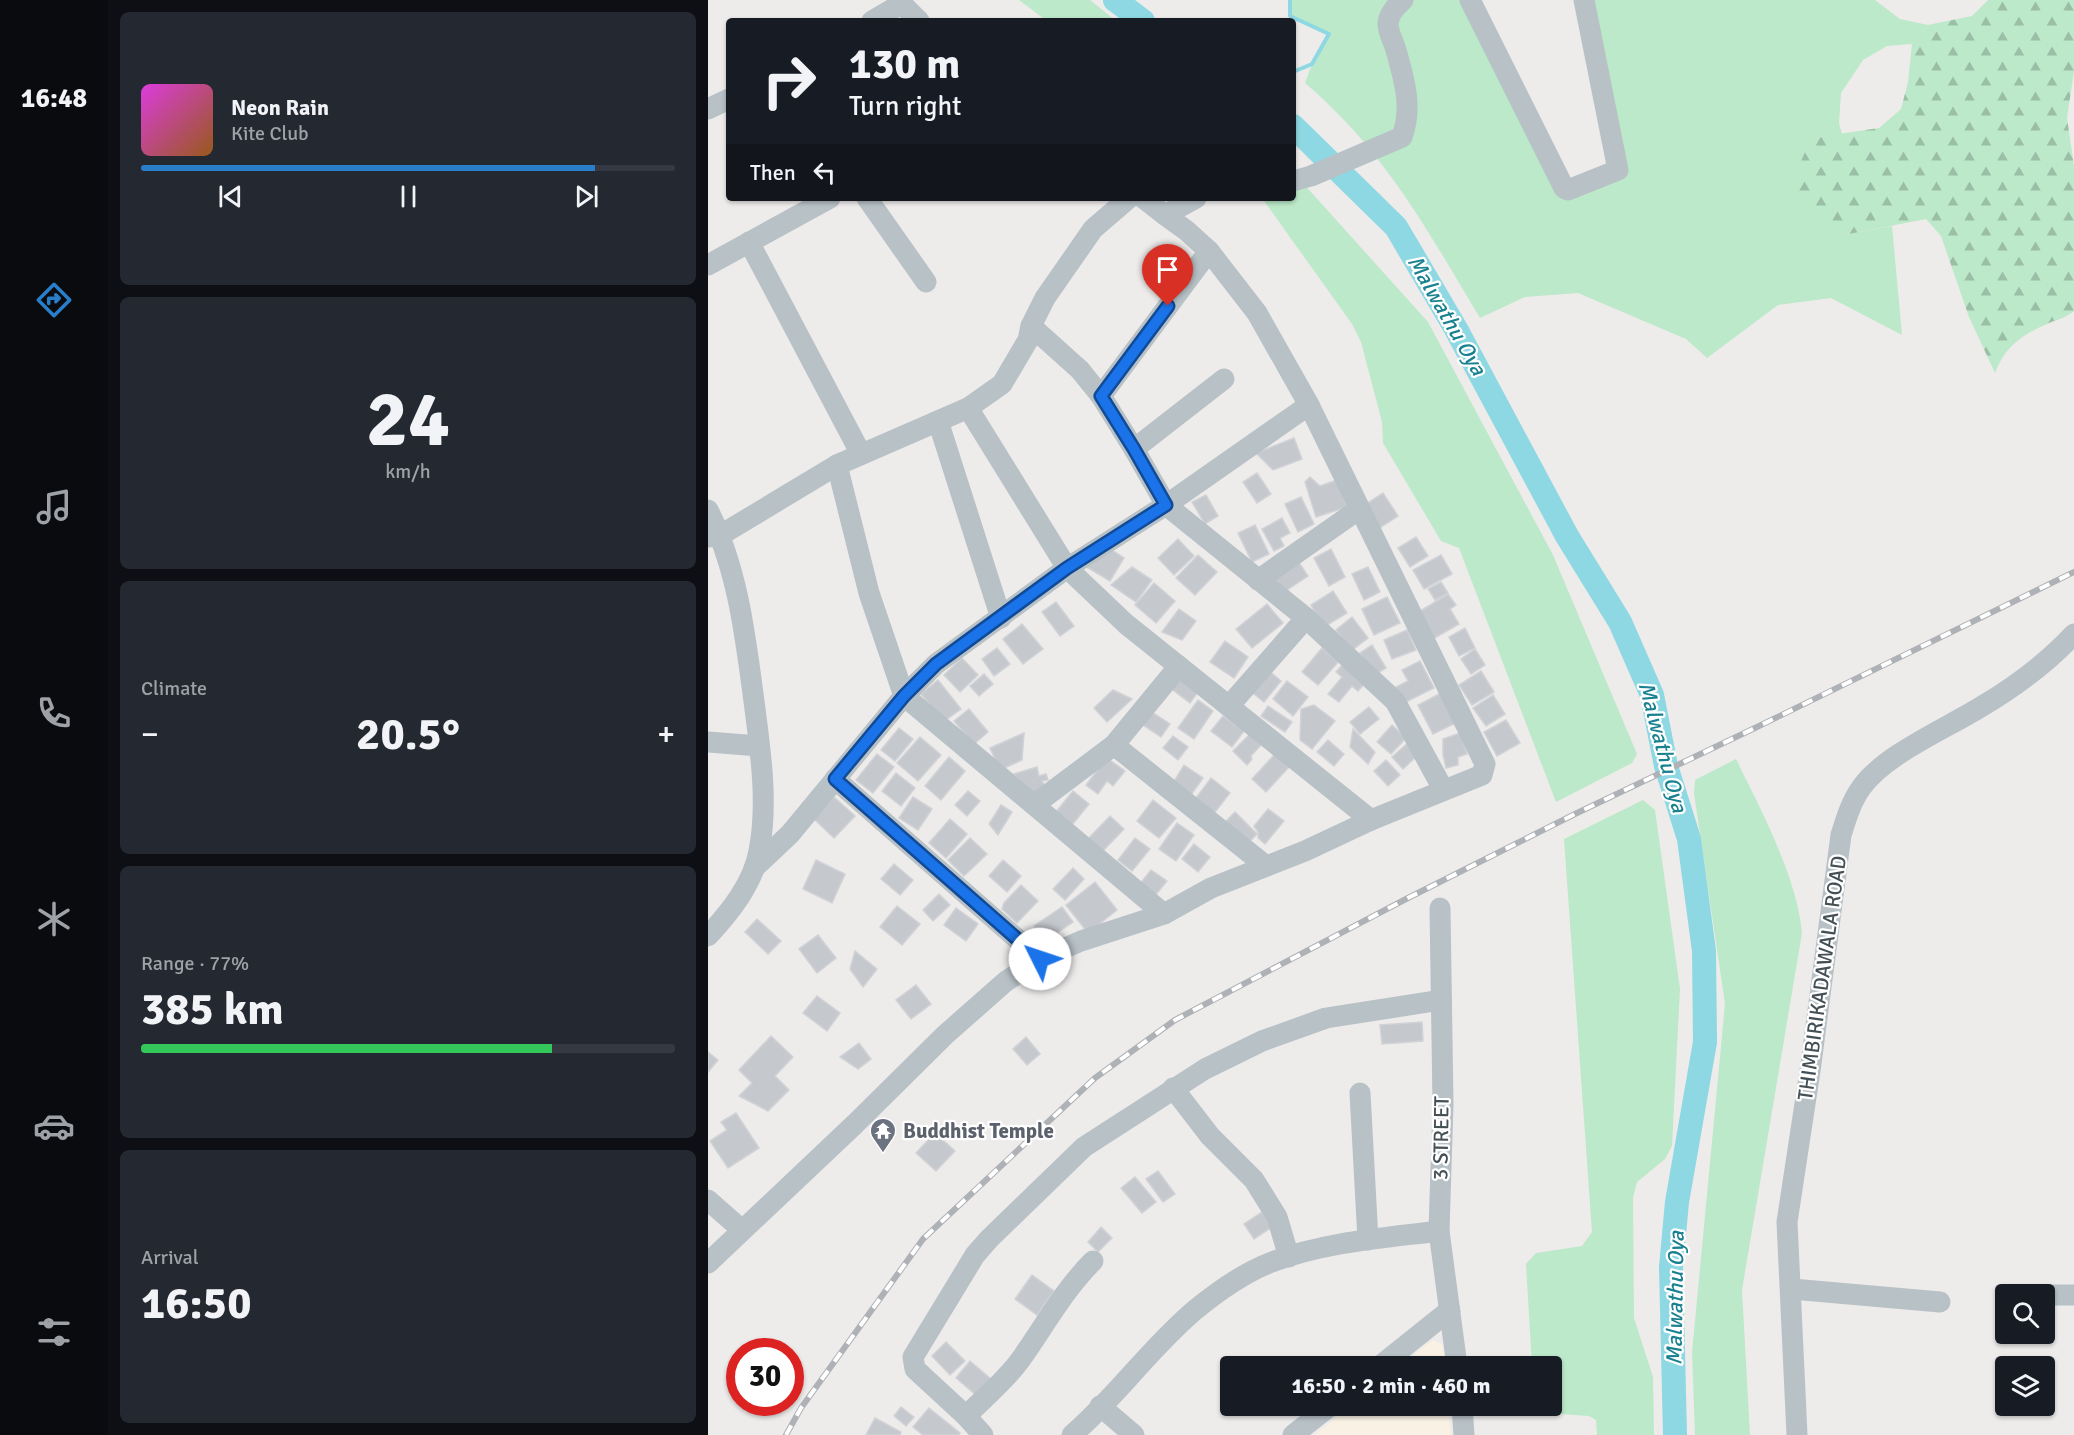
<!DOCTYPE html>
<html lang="en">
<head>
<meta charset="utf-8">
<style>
	:root { --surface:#171b24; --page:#242831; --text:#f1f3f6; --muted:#9ea1a6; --line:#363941; --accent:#297eca }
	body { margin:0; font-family:Signika,sans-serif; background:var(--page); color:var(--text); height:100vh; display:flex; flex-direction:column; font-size:22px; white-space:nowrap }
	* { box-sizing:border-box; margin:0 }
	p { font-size:20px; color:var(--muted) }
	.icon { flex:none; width:33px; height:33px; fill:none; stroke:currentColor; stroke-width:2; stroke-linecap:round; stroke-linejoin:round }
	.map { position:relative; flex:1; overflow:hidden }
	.sheet { display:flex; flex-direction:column; gap:12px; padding:12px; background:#0d0f14; width:600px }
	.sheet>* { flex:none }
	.hud { position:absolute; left:18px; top:18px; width:570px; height:183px; border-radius:6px; box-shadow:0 2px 4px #0004; background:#171b24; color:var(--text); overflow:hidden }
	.tools { position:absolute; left:1287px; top:1284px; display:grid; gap:12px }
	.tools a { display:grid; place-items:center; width:60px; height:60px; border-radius:6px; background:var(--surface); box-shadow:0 2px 4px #0004; font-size:30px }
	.speed { position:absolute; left:18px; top:1338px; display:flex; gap:12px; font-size:30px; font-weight:700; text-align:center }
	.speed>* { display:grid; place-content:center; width:78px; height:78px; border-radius:50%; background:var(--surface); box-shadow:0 2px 4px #0004; line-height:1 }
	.speed .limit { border:9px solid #d22; background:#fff; color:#111 }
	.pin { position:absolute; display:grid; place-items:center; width:51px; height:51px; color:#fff; margin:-62px -26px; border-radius:50% 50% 50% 0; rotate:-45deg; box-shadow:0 0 6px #0007 }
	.pin .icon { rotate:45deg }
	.me { position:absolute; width:66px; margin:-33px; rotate:311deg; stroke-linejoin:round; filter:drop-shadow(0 0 4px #0008) }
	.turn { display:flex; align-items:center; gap:21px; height:126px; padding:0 24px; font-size:27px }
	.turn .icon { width:78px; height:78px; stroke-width:2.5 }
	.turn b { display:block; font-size:42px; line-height:51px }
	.then { display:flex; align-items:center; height:57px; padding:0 24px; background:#0003; gap:12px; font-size:22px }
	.big { font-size:45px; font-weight:700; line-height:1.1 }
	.sheet .widget { flex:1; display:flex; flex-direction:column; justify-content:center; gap:9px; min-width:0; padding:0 21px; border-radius:9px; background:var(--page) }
	.sheet .dial { align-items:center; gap:0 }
	.dial b { font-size:78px; line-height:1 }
	.song { display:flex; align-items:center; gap:18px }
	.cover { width:72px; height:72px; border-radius:9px; background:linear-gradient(135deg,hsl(300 70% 55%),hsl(30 70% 35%)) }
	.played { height:6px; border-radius:3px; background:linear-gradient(90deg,var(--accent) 85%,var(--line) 85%) }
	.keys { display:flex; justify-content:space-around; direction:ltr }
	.heat { display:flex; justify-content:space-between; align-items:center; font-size:33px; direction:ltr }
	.charge { height:9px; border-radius:4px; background:linear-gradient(90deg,#34c759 77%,var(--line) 0) }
	.trip { position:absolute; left:512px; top:1356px; width:342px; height:60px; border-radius:6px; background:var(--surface); box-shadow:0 2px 4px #0004; font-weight:700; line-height:60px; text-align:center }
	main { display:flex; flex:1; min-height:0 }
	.tab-bar { display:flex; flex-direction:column; width:108px; justify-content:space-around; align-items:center; background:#090b0e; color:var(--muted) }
	.tab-bar .icon { width:42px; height:42px }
	.tab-bar .selected { color:var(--accent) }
	.tab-bar b { font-size:27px; color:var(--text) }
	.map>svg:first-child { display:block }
</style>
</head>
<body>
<main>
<nav class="tab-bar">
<b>16:48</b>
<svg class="icon selected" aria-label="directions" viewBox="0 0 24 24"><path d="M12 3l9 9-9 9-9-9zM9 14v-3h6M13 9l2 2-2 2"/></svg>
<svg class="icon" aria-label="music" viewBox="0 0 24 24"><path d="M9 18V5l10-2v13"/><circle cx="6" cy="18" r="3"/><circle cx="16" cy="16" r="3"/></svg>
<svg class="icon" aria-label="phone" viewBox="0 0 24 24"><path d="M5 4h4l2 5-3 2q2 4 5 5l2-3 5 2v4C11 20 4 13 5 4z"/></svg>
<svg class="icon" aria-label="climate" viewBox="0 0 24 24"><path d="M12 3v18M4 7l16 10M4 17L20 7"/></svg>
<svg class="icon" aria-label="car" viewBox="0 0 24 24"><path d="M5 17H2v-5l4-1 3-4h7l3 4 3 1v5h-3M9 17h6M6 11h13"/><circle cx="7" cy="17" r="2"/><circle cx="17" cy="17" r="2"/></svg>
<svg class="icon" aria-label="filters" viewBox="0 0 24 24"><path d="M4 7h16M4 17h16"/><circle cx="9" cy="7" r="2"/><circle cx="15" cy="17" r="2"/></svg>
</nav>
<section class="sheet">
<div class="widget">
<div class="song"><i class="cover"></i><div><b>Neon Rain</b><p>Kite Club</p></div></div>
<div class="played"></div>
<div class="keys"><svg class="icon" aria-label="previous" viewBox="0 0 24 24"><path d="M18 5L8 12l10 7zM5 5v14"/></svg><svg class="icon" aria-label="pause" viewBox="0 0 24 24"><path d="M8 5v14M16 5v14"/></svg><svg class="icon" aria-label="next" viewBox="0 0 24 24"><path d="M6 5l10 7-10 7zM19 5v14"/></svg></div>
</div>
<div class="widget dial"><b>24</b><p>km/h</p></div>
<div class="widget"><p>Climate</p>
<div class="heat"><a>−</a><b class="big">20.5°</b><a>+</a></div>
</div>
<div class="widget"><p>Range · 77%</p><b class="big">385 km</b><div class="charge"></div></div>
<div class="widget"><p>Arrival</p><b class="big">16:50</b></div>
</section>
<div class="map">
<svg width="1366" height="1435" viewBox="0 0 1366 1435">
	<defs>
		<pattern id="forest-firs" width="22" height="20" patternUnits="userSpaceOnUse" patternTransform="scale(1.5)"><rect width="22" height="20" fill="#bce9c9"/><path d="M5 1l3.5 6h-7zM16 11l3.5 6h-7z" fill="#9bbfa6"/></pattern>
	</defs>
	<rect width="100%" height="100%" fill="#eeebeb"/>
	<g fill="#f9f1e4">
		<path d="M725,1340L735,1345L737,1366H691Z"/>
		<path d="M643,1406H740L743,1435H606Z"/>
	</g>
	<g fill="#bce9c9">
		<path d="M311,0H382L408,21H339Z"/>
		<path d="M582,0H762L856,188L910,170L876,0H1167L1192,19L1220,25L1204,44L1179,46L1155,60L1133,93L1131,123L1134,134L1103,138L1140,234L1184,226L1194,335L1123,298L1070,305L999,358L978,339L870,293L817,297L772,318C720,231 676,150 597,83L604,64L621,35L582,16Z"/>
		<path d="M585,172L720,322L845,555L929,754L924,763L848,802L751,548L733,541L675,443L674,422L653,342L644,324L554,198H585Z"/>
		<path d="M1028,759C1053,810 1089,877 1094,933L1034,1290L1042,1435H987L984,1353L1017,1004L986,793L987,780Z"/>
		<path d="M935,800L947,810L972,989L964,1146L957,1159L929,1182L925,1197L926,1318L945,1377L946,1435H889L888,1420L881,1416L838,1413L830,1406H843V1366H824L818,1264L828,1253L874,1246L884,1232L856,839Z"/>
	</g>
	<path fill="url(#forest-firs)" d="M1280,0H1366V71L1359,118L1366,166V311C1359,317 1349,320 1341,323C1315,334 1297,346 1287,373L1261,317L1233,236L1218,219L1141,234L1106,218L1082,187L1103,138L1171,128L1193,109L1200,82L1204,44L1220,25L1264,16Z"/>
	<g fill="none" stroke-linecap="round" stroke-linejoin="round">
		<path stroke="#8dd8e2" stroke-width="4" d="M582,0V16L621,34L604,64L585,72"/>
		<g stroke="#8dd8e2" stroke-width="24">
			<path d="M407,0L435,21"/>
			<path d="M585,126L688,227L748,329L859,536L912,622L944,695L958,766L981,839L996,951L997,1042L969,1202L963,1267L967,1435"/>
		</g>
	</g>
	<g fill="#c5c9ce" stroke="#d0d2d6" stroke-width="1.5">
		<path d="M586,438L594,459L565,470L548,453Z"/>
		<path d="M549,473L563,494L549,503L535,482Z"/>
		<path d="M602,477L612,486L629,480L639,507L608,517L597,482Z"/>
		<path d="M675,493L690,516L670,529L655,506Z"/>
		<path d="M498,495L510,516L497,524L484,502Z"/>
		<path d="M593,497L606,524L590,532L577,504Z"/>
		<path d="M574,518L582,533L572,538L576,546L566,551L554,529Z"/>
		<path d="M547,525L561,554L544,562L530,533Z"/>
		<path d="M708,537L720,556L702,567L690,548Z"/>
		<path d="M470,539L486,556L466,575L450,558Z"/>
		<path d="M401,548L416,558L402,581L375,565Z"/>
		<path d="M623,549L637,577L621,586L606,558Z"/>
		<path d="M490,555L509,572L487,595L468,578Z"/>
		<path d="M733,555L744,574L716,589L705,570Z"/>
		<path d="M588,558L600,576L576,592L564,574Z"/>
		<path d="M424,567L444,580L428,602L403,585Z"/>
		<path d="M660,567L672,592L656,600L644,574Z"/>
		<path d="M733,582L740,593L727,600L720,589Z"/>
		<path d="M446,583L467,601L448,623L427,605Z"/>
		<path d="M625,591L639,613L616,627L603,605Z"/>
		<path d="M740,594L748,605L742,609L751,624L725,639L709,613Z"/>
		<path d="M679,597L692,623L666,635L654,609Z"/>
		<path d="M348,602L366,626L352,636L334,612Z"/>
		<path d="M559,604L575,623L544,648L528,629Z"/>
		<path d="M471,609L488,621L474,640L454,632Z"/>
		<path d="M644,617L660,638L643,651L628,630Z"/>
		<path d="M314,624L335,649L315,664L295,639Z"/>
		<path d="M757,628L767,648L751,656L741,637Z"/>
		<path d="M699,630L708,650L684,659L676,640Z"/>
		<path d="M517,641L540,657L526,678L502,662Z"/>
		<path d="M664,645L678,668L666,675L652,653Z"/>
		<path d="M289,648L302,664L286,676L274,659Z"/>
		<path d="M614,648L630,662L610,685L594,672Z"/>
		<path d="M767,649L777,665L763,674L753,659Z"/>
		<path d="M254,658L270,675L252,692L236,675Z"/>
		<path d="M638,661L661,679L650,691L644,686L631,702L620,694L634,677L628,672Z"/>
		<path d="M712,661L726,688L696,703L688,687L700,681L694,670Z"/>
		<path d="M560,670L573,681L556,702L542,691Z"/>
		<path d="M773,671L786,692L764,705L751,685Z"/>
		<path d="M472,672L493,688L482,703L461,687Z"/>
		<path d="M276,674L285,684L271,696L262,686Z"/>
		<path d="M230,680L253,709L235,722L213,694Z"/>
		<path d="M579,681L600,697L585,716L565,699Z"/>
		<path d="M405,690L424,699L399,722L386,708Z"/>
		<path d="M735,692L750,722L725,734L710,705Z"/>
		<path d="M785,695L797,714L778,726L765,708Z"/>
		<path d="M490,700L505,711L486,739L470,728Z"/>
		<path d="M606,705L627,721L604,749L592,740L593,709Z"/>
		<path d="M560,706L584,722L577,732L553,716Z"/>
		<path d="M661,707L671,719L652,734L642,722Z"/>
		<path d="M261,709L280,732L266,744L246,721Z"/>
		<path d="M444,712L462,724L453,737L435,725Z"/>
		<path d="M515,716L536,731L524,747L503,731Z"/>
		<path d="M798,720L812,743L789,756L776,732Z"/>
		<path d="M684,725L698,738L683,754L669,742Z"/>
		<path d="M191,728L205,739L187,761L173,750Z"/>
		<path d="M645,729L667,752L660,764L642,747Z"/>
		<path d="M316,733L314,760L292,770L282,748Z"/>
		<path d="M752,733L759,754L750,757V765L738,768L735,755V739Z"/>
		<path d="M542,734L553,745L543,756L544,759L539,765L525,751Z"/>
		<path d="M465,736L480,747L470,760L455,748Z"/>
		<path d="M212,737L233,755L210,781L189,763Z"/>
		<path d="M620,740L636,754L626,766L609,752Z"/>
		<path d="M701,742L711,754L695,769L684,757Z"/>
		<path d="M169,754L186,767L165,793L148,780Z"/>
		<path d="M567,754L581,767L558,792L544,779Z"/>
		<path d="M241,757L257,771L233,800L217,786Z"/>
		<path d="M399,758L417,771L405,786L399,781L390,794L378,785Z"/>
		<path d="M678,760L692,775L680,786L666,771Z"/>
		<path d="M476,765L495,778L483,795L465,783Z"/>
		<path d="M329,767L331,776L338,774L340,780L334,781L339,789L322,799L306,774Z"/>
		<path d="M188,773L207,788L193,806L174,791Z"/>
		<path d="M503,778L522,793L504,816L485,802Z"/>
		<path d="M260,791L272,801L259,816L247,805Z"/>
		<path d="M365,791L381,804L364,825L348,812Z"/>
		<path d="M126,797L147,816L126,838L106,819Z"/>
		<path d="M205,797L224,809L210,830L191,818Z"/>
		<path d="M445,800L468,818L451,838L429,821Z"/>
		<path d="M293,805L304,812L290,835L281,824Z"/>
		<path d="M560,809L576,821L557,844L550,838V832L546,826Z"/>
		<path d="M527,812L549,834L536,847L517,822Z"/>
		<path d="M402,816L416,829L393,853L379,840Z"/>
		<path d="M242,819L259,834L238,858L221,843Z"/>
		<path d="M469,823L486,835L468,861L451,849Z"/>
		<path d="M262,838L279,854L256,876L240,860Z"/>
		<path d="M427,838L442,849L424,871L410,860Z"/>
		<path d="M486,844L502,857L490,872L474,859Z"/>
		<path d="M108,860L137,874L124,903L95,889Z"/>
		<path d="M295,860L313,876L299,892L281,876Z"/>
		<path d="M186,864L205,880L192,895L173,879Z"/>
		<path d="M365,868L376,879L357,900L345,889Z"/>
		<path d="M443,870L459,881L446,897L431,885Z"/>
		<path d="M387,882L409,910L380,933L358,905Z"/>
		<path d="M313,885L330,901L309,923L294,909L296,903Z"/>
		<path d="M231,894L242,905L225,921L215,910Z"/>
		<path d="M189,906L212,924L194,945L172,927Z"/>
		<path d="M354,907L365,922L337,941L326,926Z"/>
		<path d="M248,908L270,924L258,941L236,925Z"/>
		<path d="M49,919L73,941L60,954L37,932Z"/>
		<path d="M110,935L128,958L109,973L91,949Z"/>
		<path d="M147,951L169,969L155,987L142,969Z"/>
		<path d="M208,985L223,1004L203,1019L188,1000Z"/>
		<path d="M109,996L132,1013L119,1031L95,1013Z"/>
		<path d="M714,1022L715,1041L674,1044L672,1025Z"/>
		<path d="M63,1036L85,1057L67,1076L81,1090L60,1111L31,1096L44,1083L31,1070Z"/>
		<path d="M318,1037L332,1054L319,1065L305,1049Z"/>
		<path d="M151,1043L163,1059L150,1069L132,1057Z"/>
		<path d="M0,1052L10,1060L0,1072Z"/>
		<path d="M28,1113L51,1148L20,1168L2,1141L19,1130L13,1122Z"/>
		<path d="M227,1133L247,1151L228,1171L208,1153Z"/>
		<path d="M450,1171L467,1194L455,1202L438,1179Z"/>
		<path d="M427,1177L448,1202L434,1213L413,1188Z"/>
		<path d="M554,1212L564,1227L546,1239L536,1224Z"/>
		<path d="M393,1227L404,1238L390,1252L380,1242Z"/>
		<path d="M324,1275L346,1291L329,1315L307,1299Z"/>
		<path d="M238,1342L257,1361L242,1375L224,1356Z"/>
		<path d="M262,1361L283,1379L269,1396L248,1378Z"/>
		<path d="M193,1407L206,1417L198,1426L186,1416Z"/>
		<path d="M221,1408L252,1433L251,1435H215L205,1427Z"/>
		<path d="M167,1418L193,1432L192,1435H158Z"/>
	</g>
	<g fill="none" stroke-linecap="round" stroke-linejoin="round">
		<g stroke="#b7c1c6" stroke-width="21">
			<path d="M190,0L211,21"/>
			<path d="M762,0L856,188L860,190L910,170L876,0"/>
			<path d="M164,21L193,4"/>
			<path d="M0,109L21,99"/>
			<path d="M585,181L603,176L694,137C705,107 696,79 688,50C685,40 680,33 680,23C681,13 688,6 695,0"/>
			<path d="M159,198L218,282"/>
			<path d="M435,198L457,215L488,198"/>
			<path d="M41,242L153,454"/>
			<path d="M0,265L122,198"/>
			<path d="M323,326L372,370L393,396L426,449L458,505L598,618L687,701L735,789"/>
			<path d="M393,396L501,251"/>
			<path d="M260,408L359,568L418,624L663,820L774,775L777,764L601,405"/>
			<path d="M230,421L293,618"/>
			<path d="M426,449L516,379"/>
			<path d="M129,465L161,593L196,696L456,914"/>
			<path d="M0,510C31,571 38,642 47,709C53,755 60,805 51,851C45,884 22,912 0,936"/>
			<path d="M0,537L11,536L129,465L260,408L294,384L320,340L323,326L337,298L385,229L421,198"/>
			<path d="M550,580L650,510"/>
			<path d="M521,706L598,618"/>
			<path d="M0,742L51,746"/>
			<path d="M406,745L558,866"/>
			<path d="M127,779L332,959"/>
			<path d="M326,805L406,745L471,666"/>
			<path d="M47,867L82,834L196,696L228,664L359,568L458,505L601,405L549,313L501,251L479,231L457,215"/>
			<path d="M732,908L735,1104L731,1231L749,1366"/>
			<path d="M465,1088L502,1136L546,1180L569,1217L581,1257"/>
			<path d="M652,1093L660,1240"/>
			<path d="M0,1200L34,1230"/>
			<path d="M0,1263L147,1124L237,1035L297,982L316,969L332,959L373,941L456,914L503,888L597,851L663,820"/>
			<path d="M1084,1289L1232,1302"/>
			<path d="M1336,1295H1366"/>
			<path d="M672,1366L742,1310"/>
			<path d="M392,1406L426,1435"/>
			<path d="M754,1406L756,1435"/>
			<path d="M258,1416C277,1397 298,1380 313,1359C337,1325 356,1290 385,1261"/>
			<path d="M275,1435L258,1416L207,1369L205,1357L267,1255L281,1239L376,1147L497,1069L554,1041L618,1018L733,1000"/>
			<path d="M364,1435C408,1397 442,1348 487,1310C509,1292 537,1272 564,1262C617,1242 676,1238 731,1231"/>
			<path d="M585,1435L622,1406"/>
			<path d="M1089,1435L1079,1222L1102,1071L1133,835C1138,819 1143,802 1153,788C1176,755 1237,729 1271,708C1305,688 1339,663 1366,634"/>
		</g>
		<defs>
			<path id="rail" d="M78,1435L93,1408L215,1239L387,1078L467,1020L698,899L869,813L1049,727L1366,572"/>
		</defs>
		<use href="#rail" stroke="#aeb1b5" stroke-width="6"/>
		<use href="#rail" stroke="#fff" stroke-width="4" stroke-dasharray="11" stroke-linecap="butt"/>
	</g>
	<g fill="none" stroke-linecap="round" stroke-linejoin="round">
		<defs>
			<path id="route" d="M332,959L127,779L196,696L228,664L359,568L458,505L426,449L393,396L460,306"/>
		</defs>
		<use href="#route" stroke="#114b97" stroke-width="15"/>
		<use href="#route" stroke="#1a73e8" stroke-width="10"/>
	</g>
	<defs>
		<symbol id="temple-pin" viewBox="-11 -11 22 30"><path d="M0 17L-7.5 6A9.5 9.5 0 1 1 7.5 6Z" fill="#6b7280" stroke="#fff"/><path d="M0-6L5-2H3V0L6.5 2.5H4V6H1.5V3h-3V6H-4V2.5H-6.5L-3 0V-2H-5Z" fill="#fff"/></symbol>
	</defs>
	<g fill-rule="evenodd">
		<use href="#temple-pin" x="160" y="1116" width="30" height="40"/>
	</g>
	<g text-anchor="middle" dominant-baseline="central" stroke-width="4.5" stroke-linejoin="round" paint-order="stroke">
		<g font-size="21" fill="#455056" stroke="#fff">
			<text transform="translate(1114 978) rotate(-82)">THIMBIRIKADAWALA ROAD</text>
			<text transform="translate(733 1138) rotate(-89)">3 STREET</text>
		</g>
		<g font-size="21" font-weight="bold" fill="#5b616d" stroke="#fff" text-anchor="start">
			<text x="195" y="1131">Buddhist Temple</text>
		</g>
		<g font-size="22" font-style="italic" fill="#19818f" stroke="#fff">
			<text transform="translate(739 315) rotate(60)">Malwathu Oya</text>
			<text transform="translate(955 747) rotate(75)">Malwathu Oya</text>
			<text transform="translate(967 1298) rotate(-89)">Malwathu Oya</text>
		</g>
	</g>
</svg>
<div class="tools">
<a><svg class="icon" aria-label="search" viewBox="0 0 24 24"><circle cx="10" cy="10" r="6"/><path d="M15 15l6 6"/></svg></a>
<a><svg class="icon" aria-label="layers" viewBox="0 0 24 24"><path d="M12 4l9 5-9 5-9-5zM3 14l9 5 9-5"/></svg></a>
</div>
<div class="speed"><div class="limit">30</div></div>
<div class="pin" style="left:460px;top:306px;background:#d93025"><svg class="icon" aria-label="arrive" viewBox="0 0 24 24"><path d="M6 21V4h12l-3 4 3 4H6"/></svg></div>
<svg class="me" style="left:332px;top:959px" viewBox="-20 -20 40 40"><circle r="19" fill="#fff"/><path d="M0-13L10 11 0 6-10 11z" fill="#1a73e8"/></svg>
<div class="trip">16:50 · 2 min · 460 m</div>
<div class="hud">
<div class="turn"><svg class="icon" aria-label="right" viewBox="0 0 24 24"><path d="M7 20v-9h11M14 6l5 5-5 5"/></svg><div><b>130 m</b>Turn right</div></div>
<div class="then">Then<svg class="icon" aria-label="left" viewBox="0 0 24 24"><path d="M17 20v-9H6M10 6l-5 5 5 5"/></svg></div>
</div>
</div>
</main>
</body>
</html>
